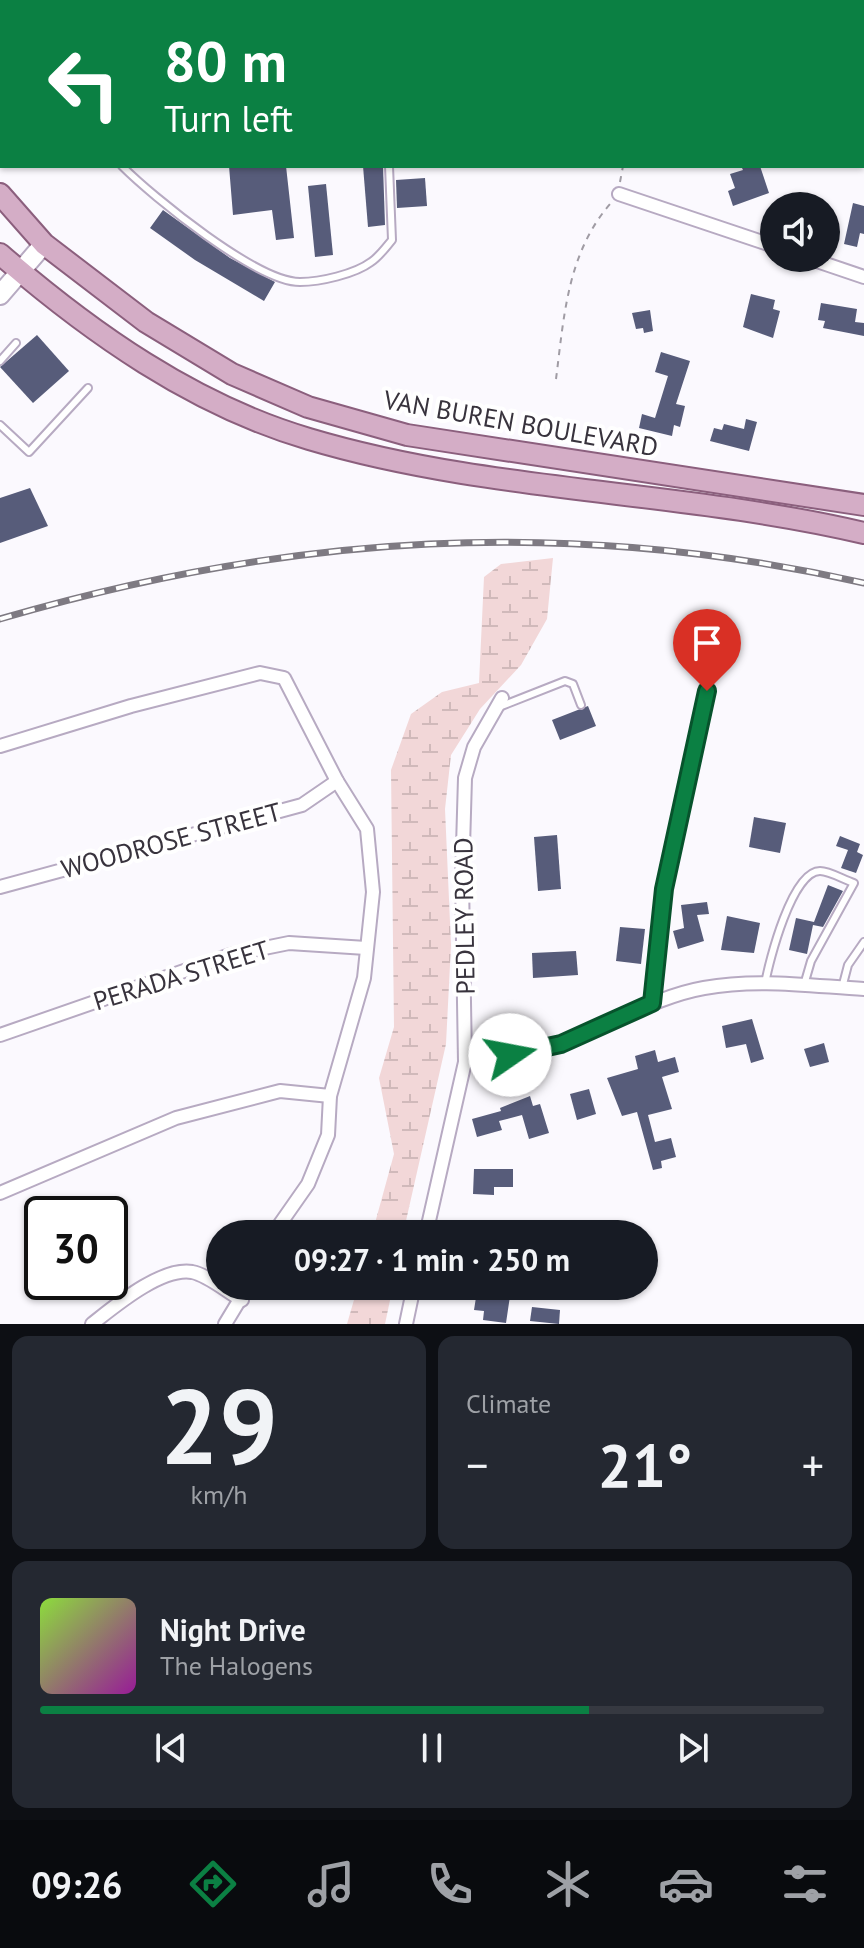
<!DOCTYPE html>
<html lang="en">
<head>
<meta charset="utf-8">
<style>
	:root { --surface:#171b24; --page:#242831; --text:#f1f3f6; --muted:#9ea1a6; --line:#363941; --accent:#0b8043 }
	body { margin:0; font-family:"PT Sans",sans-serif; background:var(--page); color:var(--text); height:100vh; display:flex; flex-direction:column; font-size:30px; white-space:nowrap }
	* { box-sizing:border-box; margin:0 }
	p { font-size:26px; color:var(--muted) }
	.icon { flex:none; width:44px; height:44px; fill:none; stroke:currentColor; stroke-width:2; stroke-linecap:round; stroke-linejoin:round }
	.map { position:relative; height:1324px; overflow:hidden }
	.panel { display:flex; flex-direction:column; gap:12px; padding:12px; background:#0d0f14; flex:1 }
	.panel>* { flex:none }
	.banner { position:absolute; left:0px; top:0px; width:864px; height:168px; box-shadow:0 2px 6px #0004; background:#0b8043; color:#fff; overflow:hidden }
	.tools { position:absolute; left:760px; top:192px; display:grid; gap:16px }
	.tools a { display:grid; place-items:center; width:80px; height:80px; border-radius:50%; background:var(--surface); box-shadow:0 2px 6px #0004; font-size:40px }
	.speed { position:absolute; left:24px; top:1196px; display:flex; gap:16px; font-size:40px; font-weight:700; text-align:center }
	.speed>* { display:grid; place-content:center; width:104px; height:104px; border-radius:50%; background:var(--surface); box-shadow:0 2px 6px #0004; line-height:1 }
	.speed .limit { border:4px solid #111; border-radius:12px; background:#fff; color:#111 }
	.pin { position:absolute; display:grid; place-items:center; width:68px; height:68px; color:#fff; margin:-82px -34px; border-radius:50% 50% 50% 0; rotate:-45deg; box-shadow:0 0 8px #0007 }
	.pin .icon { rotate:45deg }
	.me { position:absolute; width:88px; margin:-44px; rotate:78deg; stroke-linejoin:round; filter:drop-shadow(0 0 6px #0008) }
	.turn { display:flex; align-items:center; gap:28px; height:168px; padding:0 32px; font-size:36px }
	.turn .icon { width:104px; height:104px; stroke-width:2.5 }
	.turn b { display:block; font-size:56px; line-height:68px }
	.big { font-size:60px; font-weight:700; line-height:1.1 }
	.panel .tile { flex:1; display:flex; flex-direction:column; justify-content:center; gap:12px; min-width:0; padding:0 28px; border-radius:16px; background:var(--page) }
	.panel .dial { align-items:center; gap:0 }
	.dial b { font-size:104px; line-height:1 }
	.song { display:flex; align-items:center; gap:24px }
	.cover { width:96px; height:96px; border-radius:12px; background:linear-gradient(135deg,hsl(90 70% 55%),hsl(300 70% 35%)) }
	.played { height:8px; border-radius:4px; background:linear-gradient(90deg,var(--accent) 70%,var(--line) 70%) }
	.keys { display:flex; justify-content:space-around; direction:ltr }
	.heat { display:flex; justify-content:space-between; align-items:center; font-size:44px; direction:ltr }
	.panel .tiles { flex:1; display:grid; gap:12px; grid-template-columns:1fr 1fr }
	.tile:last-child { grid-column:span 2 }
	.trip { position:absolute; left:206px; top:1220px; width:452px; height:80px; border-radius:40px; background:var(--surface); box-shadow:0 2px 6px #0004; font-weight:700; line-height:80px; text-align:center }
	.tab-bar { display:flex; height:128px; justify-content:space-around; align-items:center; background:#090b0e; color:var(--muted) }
	.tab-bar .icon { width:56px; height:56px }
	.tab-bar .active { color:var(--accent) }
	.tab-bar b { font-size:36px; color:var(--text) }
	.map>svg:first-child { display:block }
</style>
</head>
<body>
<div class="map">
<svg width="864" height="1324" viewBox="0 0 864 1324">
	<defs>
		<pattern id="wetland-marsh" width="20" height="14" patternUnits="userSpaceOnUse" patternTransform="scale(2)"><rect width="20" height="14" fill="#f2d7d8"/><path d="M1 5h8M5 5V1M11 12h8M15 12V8" fill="none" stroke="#d0b9ba"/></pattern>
	</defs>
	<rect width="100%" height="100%" fill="#fbf9fe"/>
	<g fill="url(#wetland-marsh)">
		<path d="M553,558L547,619L521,665L480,709L451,755L445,809L451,945L446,1044L403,1234H372L394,1154L379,1078L394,1027L391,770L411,714L442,692L479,683L484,577L501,564Z"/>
		<path d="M358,1286H393L385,1324H347Z"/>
	</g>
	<g fill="#575c7a">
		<path d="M229,166H286L294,238L276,240L272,210L233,215Z"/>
		<path d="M363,166H383L385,225L368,227Z"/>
		<path d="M741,166H760L769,193L733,206L728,191L735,188L730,174L743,170Z"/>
		<path d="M425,178L427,206L397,208L396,180Z"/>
		<path d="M326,184L333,255L315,257L308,186Z"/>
		<path d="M853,203L864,206V234L860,233L857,247L844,244Z"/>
		<path d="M163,210L230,258L275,282L264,301L195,260L150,228Z"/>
		<path d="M751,294L775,300L773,309L780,311L773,338L743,327Z"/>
		<path d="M821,303L857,309L855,322L864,323V336L823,328L825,321L818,320Z"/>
		<path d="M650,310L653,331L644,333L643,328L636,329L632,313Z"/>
		<path d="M37,335L69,371L33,403L0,367Z"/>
		<path d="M661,352L690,361L676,404L685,406L680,427L674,425L672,436L639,428L642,414L655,418L668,376L655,372Z"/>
		<path d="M746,419L757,422L749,451L710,441L714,428L722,430L724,424L744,429Z"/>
		<path d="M30,488L48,526L0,543V498Z"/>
		<path d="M588,706L596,726L560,740L552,720Z"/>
		<path d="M754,817L786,823L780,853L749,847Z"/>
		<path d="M557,835L561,889L538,891L534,837Z"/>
		<path d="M840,836L860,844L857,852L863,855L856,873L841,868L848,850L836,846Z"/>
		<path d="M828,885L843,891L823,927L813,925L807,954L789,950L796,918L814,922Z"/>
		<path d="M707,902L709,914L697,915L704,941L678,949L673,931L684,928L681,905Z"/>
		<path d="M727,916L760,923L754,953L721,950Z"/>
		<path d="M620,927L645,929L641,964L616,961Z"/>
		<path d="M576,951L578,975L533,978L532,953Z"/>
		<path d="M752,1019L764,1059L751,1063L746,1044L726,1048L722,1026Z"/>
		<path d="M824,1043L829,1062L810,1067L804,1049Z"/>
		<path d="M655,1050L658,1062L675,1057L679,1072L662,1077L672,1109L648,1115L655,1142L671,1138L676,1157L661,1161L662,1168L653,1170L637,1112L622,1116L607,1078L638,1069L635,1056Z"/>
		<path d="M589,1089L596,1114L577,1120L570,1094Z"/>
		<path d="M530,1096L533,1106L540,1104L549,1133L529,1139L522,1115L499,1121L502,1130L477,1137L472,1119L501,1111L500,1108Z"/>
		<path d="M474,1169H513V1187H494V1195L473,1194Z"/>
		<path d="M477,1291L510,1296L506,1323L483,1320L484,1311L474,1310Z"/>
		<path d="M532,1307L560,1310L559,1324L530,1321Z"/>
	</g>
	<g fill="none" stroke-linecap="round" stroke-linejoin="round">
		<defs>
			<g id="service">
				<path d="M117,0L124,2"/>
				<path d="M54,2L55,0"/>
				<path d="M122,166C153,197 257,282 300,282C320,282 355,274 371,262C379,257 386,247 392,240L389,166"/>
				<path d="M0,361L16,343"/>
				<path d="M0,425L29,452L88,388"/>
				<path d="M499,707L565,681L573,684L581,705"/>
				<path d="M765,984C769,961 792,871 820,871C830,871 844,880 854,883L811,961L804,985"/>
				<path d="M842,988L848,965L864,942"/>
				<path d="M652,1003L664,889L707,691"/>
			</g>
			<g id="minor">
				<path d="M619,194L774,246"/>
				<path d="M808,258L864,277"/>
				<path d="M0,746L131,706L260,673L284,678L337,781L367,829L373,892L364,978L330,1096L328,1135L308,1184L273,1234"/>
				<path d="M0,887L302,805L337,781"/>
				<path d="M0,1035L230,955L289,943L366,948"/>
				<path d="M465,1062C496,1057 531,1054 561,1043C610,1027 653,997 704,988C757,978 811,986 864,989"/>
				<path d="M0,1193L176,1118L280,1091L330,1096"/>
				<path d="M426,1234L465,1062L462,881L465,778L474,747L502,698"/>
				<path d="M92,1324C115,1306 161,1267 192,1272C208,1275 227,1292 242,1300"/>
				<path d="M225,1324L248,1286"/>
				<path d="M406,1324L414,1286"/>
			</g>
			<path id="secondary" d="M0,295L44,244"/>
			<g id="primary">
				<path d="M0,194L44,244L146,322L232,374L308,407L407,435L864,505"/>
				<path d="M0,254C90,332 193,405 309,439C490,493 681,490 864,533"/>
			</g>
		</defs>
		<use href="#service" stroke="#b7aac2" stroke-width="10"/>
		<use href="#minor" stroke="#b7aac2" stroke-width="16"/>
		<use href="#secondary" stroke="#b7aac2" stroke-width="22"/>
		<use href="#primary" stroke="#8b5f7d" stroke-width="24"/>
		<g stroke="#a09ca4" stroke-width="2" stroke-dasharray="6 6" stroke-linecap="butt">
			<path d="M518,0L553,2"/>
			<path d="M451,2L470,0"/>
			<path d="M620,182L623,166"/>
			<path d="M556,379C564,317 567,254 610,204"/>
		</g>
		<use href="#service" stroke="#fff" stroke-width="6"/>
		<use href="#minor" stroke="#fff" stroke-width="12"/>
		<use href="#secondary" stroke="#fff" stroke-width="18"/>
		<use href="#primary" stroke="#d4adc6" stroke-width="20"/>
		<defs>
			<path id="rail" d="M0,619C290,534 567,516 864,583"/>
		</defs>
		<use href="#rail" stroke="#7e7a82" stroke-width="7"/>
		<use href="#rail" stroke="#fff" stroke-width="4" stroke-dasharray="12" stroke-linecap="butt"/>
	</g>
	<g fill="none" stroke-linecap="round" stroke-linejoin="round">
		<defs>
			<path id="route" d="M510,1055L561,1044L652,1003L664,889L707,691"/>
		</defs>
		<use href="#route" stroke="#07532c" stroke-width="20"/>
		<use href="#route" stroke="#0b8043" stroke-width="14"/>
	</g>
	<g text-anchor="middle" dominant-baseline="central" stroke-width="8" stroke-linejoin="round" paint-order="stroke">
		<g font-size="26" fill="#38333d" stroke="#fff">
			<text transform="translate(521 423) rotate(10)">VAN BUREN BOULEVARD</text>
			<text transform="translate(171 840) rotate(-15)">WOODROSE STREET</text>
			<text transform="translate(464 916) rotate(-91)">PEDLEY ROAD</text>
			<text transform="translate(181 975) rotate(-17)">PERADA STREET</text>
		</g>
	</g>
</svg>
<div class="tools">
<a><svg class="icon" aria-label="sound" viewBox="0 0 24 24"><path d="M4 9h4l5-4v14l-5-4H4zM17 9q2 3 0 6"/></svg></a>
</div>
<div class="speed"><div class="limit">30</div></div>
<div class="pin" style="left:707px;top:691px;background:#d93025"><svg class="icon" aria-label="arrive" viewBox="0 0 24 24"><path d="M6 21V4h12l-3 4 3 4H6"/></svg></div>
<svg class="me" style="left:510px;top:1055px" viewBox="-20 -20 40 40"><circle r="19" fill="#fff"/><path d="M0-13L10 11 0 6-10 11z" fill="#0b8043"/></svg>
<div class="trip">09:27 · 1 min · 250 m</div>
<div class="banner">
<div class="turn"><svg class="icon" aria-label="left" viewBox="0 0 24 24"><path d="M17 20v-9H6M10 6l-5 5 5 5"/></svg><div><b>80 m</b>Turn left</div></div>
</div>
</div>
<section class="panel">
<div class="tiles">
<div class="tile dial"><b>29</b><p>km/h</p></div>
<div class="tile"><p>Climate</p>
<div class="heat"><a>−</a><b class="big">21°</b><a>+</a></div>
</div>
<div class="tile">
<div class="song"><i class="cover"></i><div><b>Night Drive</b><p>The Halogens</p></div></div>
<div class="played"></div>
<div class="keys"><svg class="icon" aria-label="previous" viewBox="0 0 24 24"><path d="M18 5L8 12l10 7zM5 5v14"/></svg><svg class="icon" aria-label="pause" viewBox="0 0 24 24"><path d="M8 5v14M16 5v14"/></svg><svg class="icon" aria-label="next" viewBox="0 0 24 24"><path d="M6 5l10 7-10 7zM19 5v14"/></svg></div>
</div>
</div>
</section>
<nav class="tab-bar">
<b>09:26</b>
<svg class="icon active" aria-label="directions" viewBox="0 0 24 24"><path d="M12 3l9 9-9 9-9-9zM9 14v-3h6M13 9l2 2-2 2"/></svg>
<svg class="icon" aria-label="music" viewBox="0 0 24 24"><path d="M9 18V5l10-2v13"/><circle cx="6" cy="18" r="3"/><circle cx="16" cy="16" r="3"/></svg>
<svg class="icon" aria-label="phone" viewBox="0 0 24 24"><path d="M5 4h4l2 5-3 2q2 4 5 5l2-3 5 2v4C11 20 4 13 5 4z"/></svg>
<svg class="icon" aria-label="climate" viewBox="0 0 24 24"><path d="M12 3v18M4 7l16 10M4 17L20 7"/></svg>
<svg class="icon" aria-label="car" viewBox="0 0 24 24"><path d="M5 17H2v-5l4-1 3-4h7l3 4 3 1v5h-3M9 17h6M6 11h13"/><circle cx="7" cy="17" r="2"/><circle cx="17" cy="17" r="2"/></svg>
<svg class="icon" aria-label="filters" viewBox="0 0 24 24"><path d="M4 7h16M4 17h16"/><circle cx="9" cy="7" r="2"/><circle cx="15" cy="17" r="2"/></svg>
</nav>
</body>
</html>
